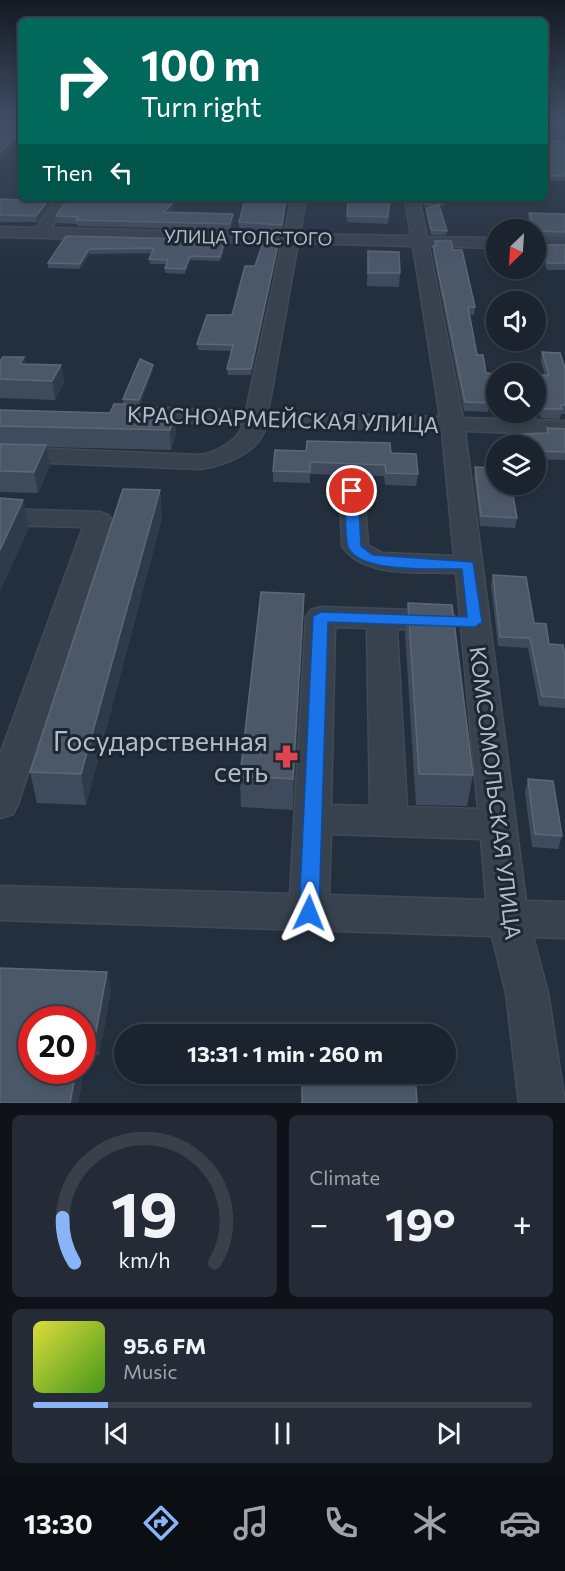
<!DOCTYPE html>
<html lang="en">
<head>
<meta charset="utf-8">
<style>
	:root { --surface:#1b232e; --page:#242b36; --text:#f1f3f6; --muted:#a0a4aa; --line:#39404a; --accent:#8ab4f8 }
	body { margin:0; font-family:Commissioner,sans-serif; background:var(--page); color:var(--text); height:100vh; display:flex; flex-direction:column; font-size:22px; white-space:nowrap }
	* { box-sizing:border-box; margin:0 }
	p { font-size:20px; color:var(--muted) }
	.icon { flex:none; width:33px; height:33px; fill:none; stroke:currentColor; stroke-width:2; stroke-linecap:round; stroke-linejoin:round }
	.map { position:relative; height:1103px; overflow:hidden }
	.sheet { display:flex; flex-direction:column; gap:12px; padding:12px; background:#0f1319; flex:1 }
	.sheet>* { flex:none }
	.guide { position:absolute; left:18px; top:18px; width:530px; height:183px; border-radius:9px; box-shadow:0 3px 9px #0003,0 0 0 2px var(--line); background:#00695c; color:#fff; overflow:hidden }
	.needle { width:39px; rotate:205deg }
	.fabs { position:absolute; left:486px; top:219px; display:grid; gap:12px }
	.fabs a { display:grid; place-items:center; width:60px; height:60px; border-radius:50%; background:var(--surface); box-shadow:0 3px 9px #0003,0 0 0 2px var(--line); font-size:30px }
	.speed { position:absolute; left:18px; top:1006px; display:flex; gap:12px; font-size:30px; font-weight:700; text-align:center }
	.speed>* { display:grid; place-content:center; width:78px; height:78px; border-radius:50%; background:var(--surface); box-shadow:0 3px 9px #0003,0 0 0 2px var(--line); line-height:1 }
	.speed .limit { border:9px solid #d22; background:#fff; color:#111 }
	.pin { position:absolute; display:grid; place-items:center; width:51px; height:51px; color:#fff; margin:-26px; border:3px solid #fff; border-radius:50%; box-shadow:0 2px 6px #0007 }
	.me { position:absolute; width:66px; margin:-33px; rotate:2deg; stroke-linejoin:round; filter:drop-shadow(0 0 4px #0008) }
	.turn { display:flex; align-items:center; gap:21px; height:126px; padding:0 24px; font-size:27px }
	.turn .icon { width:78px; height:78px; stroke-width:2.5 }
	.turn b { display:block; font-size:42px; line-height:51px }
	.then { display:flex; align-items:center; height:57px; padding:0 24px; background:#0003; gap:12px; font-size:22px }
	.big { font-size:45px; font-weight:700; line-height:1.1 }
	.sheet .tile { flex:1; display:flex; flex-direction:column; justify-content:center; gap:9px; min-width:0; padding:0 21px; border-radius:9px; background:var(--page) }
	.sheet .dial { align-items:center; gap:0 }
	.dial svg { height:156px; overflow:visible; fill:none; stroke:var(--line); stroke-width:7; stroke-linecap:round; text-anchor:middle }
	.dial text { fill:var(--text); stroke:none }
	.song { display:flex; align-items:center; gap:18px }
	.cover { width:72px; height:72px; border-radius:9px; background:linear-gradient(135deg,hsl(60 70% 55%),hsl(100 70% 35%)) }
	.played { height:6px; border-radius:3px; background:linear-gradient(90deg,var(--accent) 15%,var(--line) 15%) }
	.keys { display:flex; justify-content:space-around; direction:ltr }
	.heat { display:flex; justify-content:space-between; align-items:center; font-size:33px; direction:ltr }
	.sheet .tiles { flex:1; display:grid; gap:12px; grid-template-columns:1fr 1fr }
	.tile:last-child { grid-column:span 2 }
	.trip { position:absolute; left:114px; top:1024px; width:342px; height:60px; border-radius:30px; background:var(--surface); box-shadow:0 3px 9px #0003,0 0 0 2px var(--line); font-weight:700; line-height:60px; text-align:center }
	.tabs { display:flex; height:96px; justify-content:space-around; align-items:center; background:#0b0e12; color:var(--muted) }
	.tabs .icon { width:42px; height:42px }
	.tabs .active { color:var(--accent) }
	.tabs b { font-size:27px; color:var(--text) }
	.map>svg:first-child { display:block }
</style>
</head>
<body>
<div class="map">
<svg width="565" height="1103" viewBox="0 0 565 1103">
	<rect width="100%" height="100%" fill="#242f3e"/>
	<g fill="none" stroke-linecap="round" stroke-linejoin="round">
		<defs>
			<g id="minor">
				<rect x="0" y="126" width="21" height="8"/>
				<path d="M544,135L565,136V144L544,143Z"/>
				<path d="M57,198H71L51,228L284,234L292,198H306L300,234L411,236L405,198H419L427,237L496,238V248L429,246L463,418L565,421V435L465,431L526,901L565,902V938L533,937L548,993L565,1103H519L506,993L492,936L0,920V886L290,894L306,617L311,610L321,607L443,611L453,614L458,621L453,628L443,631L397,629L407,807L478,809L456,573C420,571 364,579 342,546L340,491L343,486L352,484L361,486L364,491L368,545L382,553L454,556L442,431L266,425C261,452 224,466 200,469L0,461V447L200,455C215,453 240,440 243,424L137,421L129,419L126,414L129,409L137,407L246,411L282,243L0,237V227L36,228ZM298,243L413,246L440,417L268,412ZM335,627L367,628L370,806L331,805ZM331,834L481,839L486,900L329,895Z"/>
				<path d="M536,239L565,240V250L536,249Z"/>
				<path d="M0,509L99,512L108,515L112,520L18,804L13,814L0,818V755L83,527L0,525Z"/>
			</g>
		</defs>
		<use href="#minor" stroke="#414a57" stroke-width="3"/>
		<use href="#minor" fill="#38414e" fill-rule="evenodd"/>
	</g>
	<g fill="#3f4b5c">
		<rect x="0" y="119" width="21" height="5"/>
		<path d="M544,122H565V134L544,133Z"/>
		<path d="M0,130H21V143H16L0,159Z"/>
		<path d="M544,140L565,141V181L544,180Z"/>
		<path d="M55,198L37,222H0V199L20,200Z"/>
		<path d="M287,198L282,232L239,228V222L249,203Z"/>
		<path d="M348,198H390L388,224L347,222Z"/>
		<path d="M423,198H444V206H440L447,231L446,235H431L426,212V208L435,206H424Z"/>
		<path d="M175,200V206L170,212L233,221L230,230L77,226V224L57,223L56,216Z"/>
		<path d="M529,213L565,214V238L536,237V230H532L528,219Z"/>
		<path d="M66,236L226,244L220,261L190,260L185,274L165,273V268L166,264H150L149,259L152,253L89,254L80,269L48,268V263Z"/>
		<path d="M435,241L453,250L475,307L474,315H470L477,355L486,373L496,374V399H488L489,403L488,412L464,411L433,253Z"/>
		<path d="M279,245L251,375H228L227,369L232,351L198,350L197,344L232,315L255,266Z"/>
		<path d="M541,245H565V270H547L540,251Z"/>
		<path d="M368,251L400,273L399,287L367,286Z"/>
		<path d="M542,352L565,368V414H561L560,419L541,418L536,400V375H545L541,361Z"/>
		<path d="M24,357L25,364L61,365L64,383L55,400L0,398V361Z"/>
		<path d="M153,370L140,405H131L132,413L174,415L176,434L171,450L46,447L50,465L38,493L0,492V410L110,413L123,404V399Z"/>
		<path d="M547,428L565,429V460L536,459V446H521L520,442L521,434L546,433Z"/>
		<path d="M275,450L391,453L418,474L416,486L385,485L384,476L310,474V483L273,482V471Z"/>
		<path d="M475,467L517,518L515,528L480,526L474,477Z"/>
		<path d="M160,490L162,518L86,805L37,803L30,772Z"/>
		<path d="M493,575L534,623L549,644L565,656V708L539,706L528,648L498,646L491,585Z"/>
		<path d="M304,594L303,623L293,810L241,807L240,776Z"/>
		<path d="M408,603L473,775L467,806L416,805L405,633Z"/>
		<path d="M528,779L562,836L558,849L532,847L525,792Z"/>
		<path d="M107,972L111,990L99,1055H87L78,1103H0Z"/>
	</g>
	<g fill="#2f3b4b">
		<path d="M15,138L16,143L0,159V152Z"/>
		<path d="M50,198H55L37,222L36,216Z"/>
		<path d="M286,198H287L282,232V225Z"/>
		<path d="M175,200V206L164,219V212Z"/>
		<path d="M233,214V221L230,230V224Z"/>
		<path d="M225,240L226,244L220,261V257Z"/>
		<path d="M279,240V245L251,375V369Z"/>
		<path d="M89,249V254L80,269V264Z"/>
		<path d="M190,256V260L185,274V269Z"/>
		<path d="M24,357L27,375L20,364Z"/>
		<path d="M61,365L64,383L55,400L52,381Z"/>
		<path d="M153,365V370L140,405L139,400Z"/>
		<path d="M131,404L133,423L127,413Z"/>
		<path d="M174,415L176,434L171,450L170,430Z"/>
		<path d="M46,445L50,465L38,493L34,472Z"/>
		<path d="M160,490L162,518L86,805L81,774Z"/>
		<path d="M23,500L29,528L0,592V550Z"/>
		<path d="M304,594L303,623L293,810V779Z"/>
		<path d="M107,972L111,990L99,1055L95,1037Z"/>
		<path d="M83,1037L87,1055L78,1103H70L76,1071H82Z"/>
	</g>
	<g fill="#4b5868" stroke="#5c6777" stroke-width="1.5">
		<path d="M544,122H565V129L545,128L544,129Z"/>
		<path d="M0,130H21V137L15,138L0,152Z"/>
		<path d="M544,140L565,141V176L544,175Z"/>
		<path d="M22,198H50L36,216L0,215V199L20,200Z"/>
		<path d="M68,198H150L175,200L164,212L233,214L230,224L76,220L78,217L56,216Z"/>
		<path d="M251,198H286L282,225L239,222L244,203H249Z"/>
		<path d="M348,198H390L388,217L347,216Z"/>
		<rect x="424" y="198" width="20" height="2"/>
		<path d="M439,205L447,231L431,230L426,208Z"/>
		<path d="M529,213L565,214V232L536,231Z"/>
		<path d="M66,236L225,240L220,257L190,256L185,269L165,268L168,260L149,259L154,248L89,249L80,264L48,263Z"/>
		<path d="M264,240H279L251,369H227L233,345L197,344L207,315H232L245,266H255Z"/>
		<path d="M435,241H451L453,250H462L475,307H468L477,355H483L486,373L496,374V390L487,389L489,403L465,402L433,246H436Z"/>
		<path d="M541,245H565V263H548Z"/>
		<path d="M368,251L399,252L400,273H368Z"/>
		<path d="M542,352L560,353L565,368V405H560L562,409H542L537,391H536V375H549Z"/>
		<path d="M3,357H24L20,364L61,365L52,381L0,379V361Z"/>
		<path d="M140,359L153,365L139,400L123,399Z"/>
		<path d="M114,404H131L127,413L174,415L170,430L0,426V410L110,413Z"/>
		<path d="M547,428L565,429V452L536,451V446H524L521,434L548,433Z"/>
		<path d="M307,441L390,443L391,453L416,454L418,474L386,473L385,465L310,462V472L273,471L275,450L306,451Z"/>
		<path d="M0,444L46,445L34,472L0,471Z"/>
		<path d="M475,467L496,468V484H511L517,518L481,516Z"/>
		<path d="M123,489L160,490L81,774L30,772Z"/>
		<path d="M0,498L23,500L0,550Z"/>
		<path d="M493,575L526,577L534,623L546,624L549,644L563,645L565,656V698L542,696L530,638L500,637Z"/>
		<path d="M261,592L304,594L293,779L240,776Z"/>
		<path d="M408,603L452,605L473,775L419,774Z"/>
		<path d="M528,779L553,781L562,836L535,834Z"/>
		<path d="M0,968L107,972L95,1037H83L82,1040V1020H32V1071H76L70,1103H0Z"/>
		<path d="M302,1074H415L417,1103H302Z"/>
	</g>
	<linearGradient id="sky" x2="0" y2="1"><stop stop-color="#141a22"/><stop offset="0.43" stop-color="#3f4d63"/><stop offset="1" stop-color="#3f4d63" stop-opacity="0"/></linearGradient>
	<rect width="565" height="274" fill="url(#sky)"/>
	<path fill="#1a73e8" stroke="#114b97" stroke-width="1.5" d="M352,487L358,491L361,546L373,555L473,562L482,622L475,627L328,622L319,913L316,919L309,922L302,919L299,913L313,616L321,612L467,617L462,569C437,568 359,574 348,547C344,534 346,506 346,491Z"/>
	<defs>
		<symbol id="pharmacy-bare" viewBox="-9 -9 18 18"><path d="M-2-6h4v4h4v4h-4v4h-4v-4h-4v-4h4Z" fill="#e0444e" stroke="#1d2633" stroke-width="2.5" paint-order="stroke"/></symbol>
	</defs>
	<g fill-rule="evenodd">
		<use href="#pharmacy-bare" x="270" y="740" width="33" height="33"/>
	</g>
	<g text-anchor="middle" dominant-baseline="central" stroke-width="6" stroke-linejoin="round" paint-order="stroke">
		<g font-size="18" fill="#b4bcc9" stroke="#1d2633">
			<text transform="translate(248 237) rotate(1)">УЛИЦА ТОЛСТОГО</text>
		</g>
		<g font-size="22" fill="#b4bcc9" stroke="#1d2633">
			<text transform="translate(283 419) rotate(2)">КРАСНОАРМЕЙСКАЯ УЛИЦА</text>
			<text transform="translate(496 793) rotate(83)">КОМСОМОЛЬСКАЯ УЛИЦА</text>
		</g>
		<g font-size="27" fill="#b4bcc9" stroke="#1d2633" text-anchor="end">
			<text x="268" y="740">Государственная<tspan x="268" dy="31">сеть</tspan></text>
		</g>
	</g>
</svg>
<div class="fabs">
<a><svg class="needle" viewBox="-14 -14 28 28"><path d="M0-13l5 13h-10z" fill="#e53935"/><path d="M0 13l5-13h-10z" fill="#a0a4aa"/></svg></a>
<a><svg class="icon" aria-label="sound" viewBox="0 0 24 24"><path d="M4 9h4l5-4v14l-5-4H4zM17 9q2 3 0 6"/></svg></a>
<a><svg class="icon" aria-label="search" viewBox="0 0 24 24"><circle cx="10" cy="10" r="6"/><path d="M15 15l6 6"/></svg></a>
<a><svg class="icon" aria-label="layers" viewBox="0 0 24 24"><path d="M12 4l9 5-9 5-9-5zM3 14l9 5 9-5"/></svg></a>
</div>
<div class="speed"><div class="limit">20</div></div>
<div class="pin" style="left:352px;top:491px;background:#d93025"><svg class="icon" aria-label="arrive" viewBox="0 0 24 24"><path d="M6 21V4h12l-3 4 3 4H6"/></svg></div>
<svg class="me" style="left:309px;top:913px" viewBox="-20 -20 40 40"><path d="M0-17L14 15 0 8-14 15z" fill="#1a73e8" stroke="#fff" stroke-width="4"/></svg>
<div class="trip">13:31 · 1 min · 260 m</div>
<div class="guide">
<div class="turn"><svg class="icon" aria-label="right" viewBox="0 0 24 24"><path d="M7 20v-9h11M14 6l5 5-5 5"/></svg><div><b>100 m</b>Turn right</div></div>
<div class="then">Then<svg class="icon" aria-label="left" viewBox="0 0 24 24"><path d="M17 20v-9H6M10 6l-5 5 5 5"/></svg></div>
</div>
</div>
<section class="sheet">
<div class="tiles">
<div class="tile dial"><svg viewBox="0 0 100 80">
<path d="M14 69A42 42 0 1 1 86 69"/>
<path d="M14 69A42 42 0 0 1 8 46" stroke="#8ab4f8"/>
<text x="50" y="56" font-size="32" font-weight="700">19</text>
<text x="50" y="72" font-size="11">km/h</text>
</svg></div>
<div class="tile"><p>Climate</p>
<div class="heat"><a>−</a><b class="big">19°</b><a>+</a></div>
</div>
<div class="tile">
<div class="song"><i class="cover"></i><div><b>95.6 FM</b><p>Music</p></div></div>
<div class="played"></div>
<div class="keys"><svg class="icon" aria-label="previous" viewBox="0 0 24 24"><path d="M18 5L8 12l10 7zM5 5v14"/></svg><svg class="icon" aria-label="pause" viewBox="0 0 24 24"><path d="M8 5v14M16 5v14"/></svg><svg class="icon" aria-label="next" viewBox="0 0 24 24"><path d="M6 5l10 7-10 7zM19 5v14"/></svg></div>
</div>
</div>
</section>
<nav class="tabs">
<b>13:30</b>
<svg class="icon active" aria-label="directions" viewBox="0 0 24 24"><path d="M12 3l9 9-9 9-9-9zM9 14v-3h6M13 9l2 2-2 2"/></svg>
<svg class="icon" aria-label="music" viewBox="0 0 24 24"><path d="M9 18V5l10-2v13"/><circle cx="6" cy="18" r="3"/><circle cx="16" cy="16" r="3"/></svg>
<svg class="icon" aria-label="phone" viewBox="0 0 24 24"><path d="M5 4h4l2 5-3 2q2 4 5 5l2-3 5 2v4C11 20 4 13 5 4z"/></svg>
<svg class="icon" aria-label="climate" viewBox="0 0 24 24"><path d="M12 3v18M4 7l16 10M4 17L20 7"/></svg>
<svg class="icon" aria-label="car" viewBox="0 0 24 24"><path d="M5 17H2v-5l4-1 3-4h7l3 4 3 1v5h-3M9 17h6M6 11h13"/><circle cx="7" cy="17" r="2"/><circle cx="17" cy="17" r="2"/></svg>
</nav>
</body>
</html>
